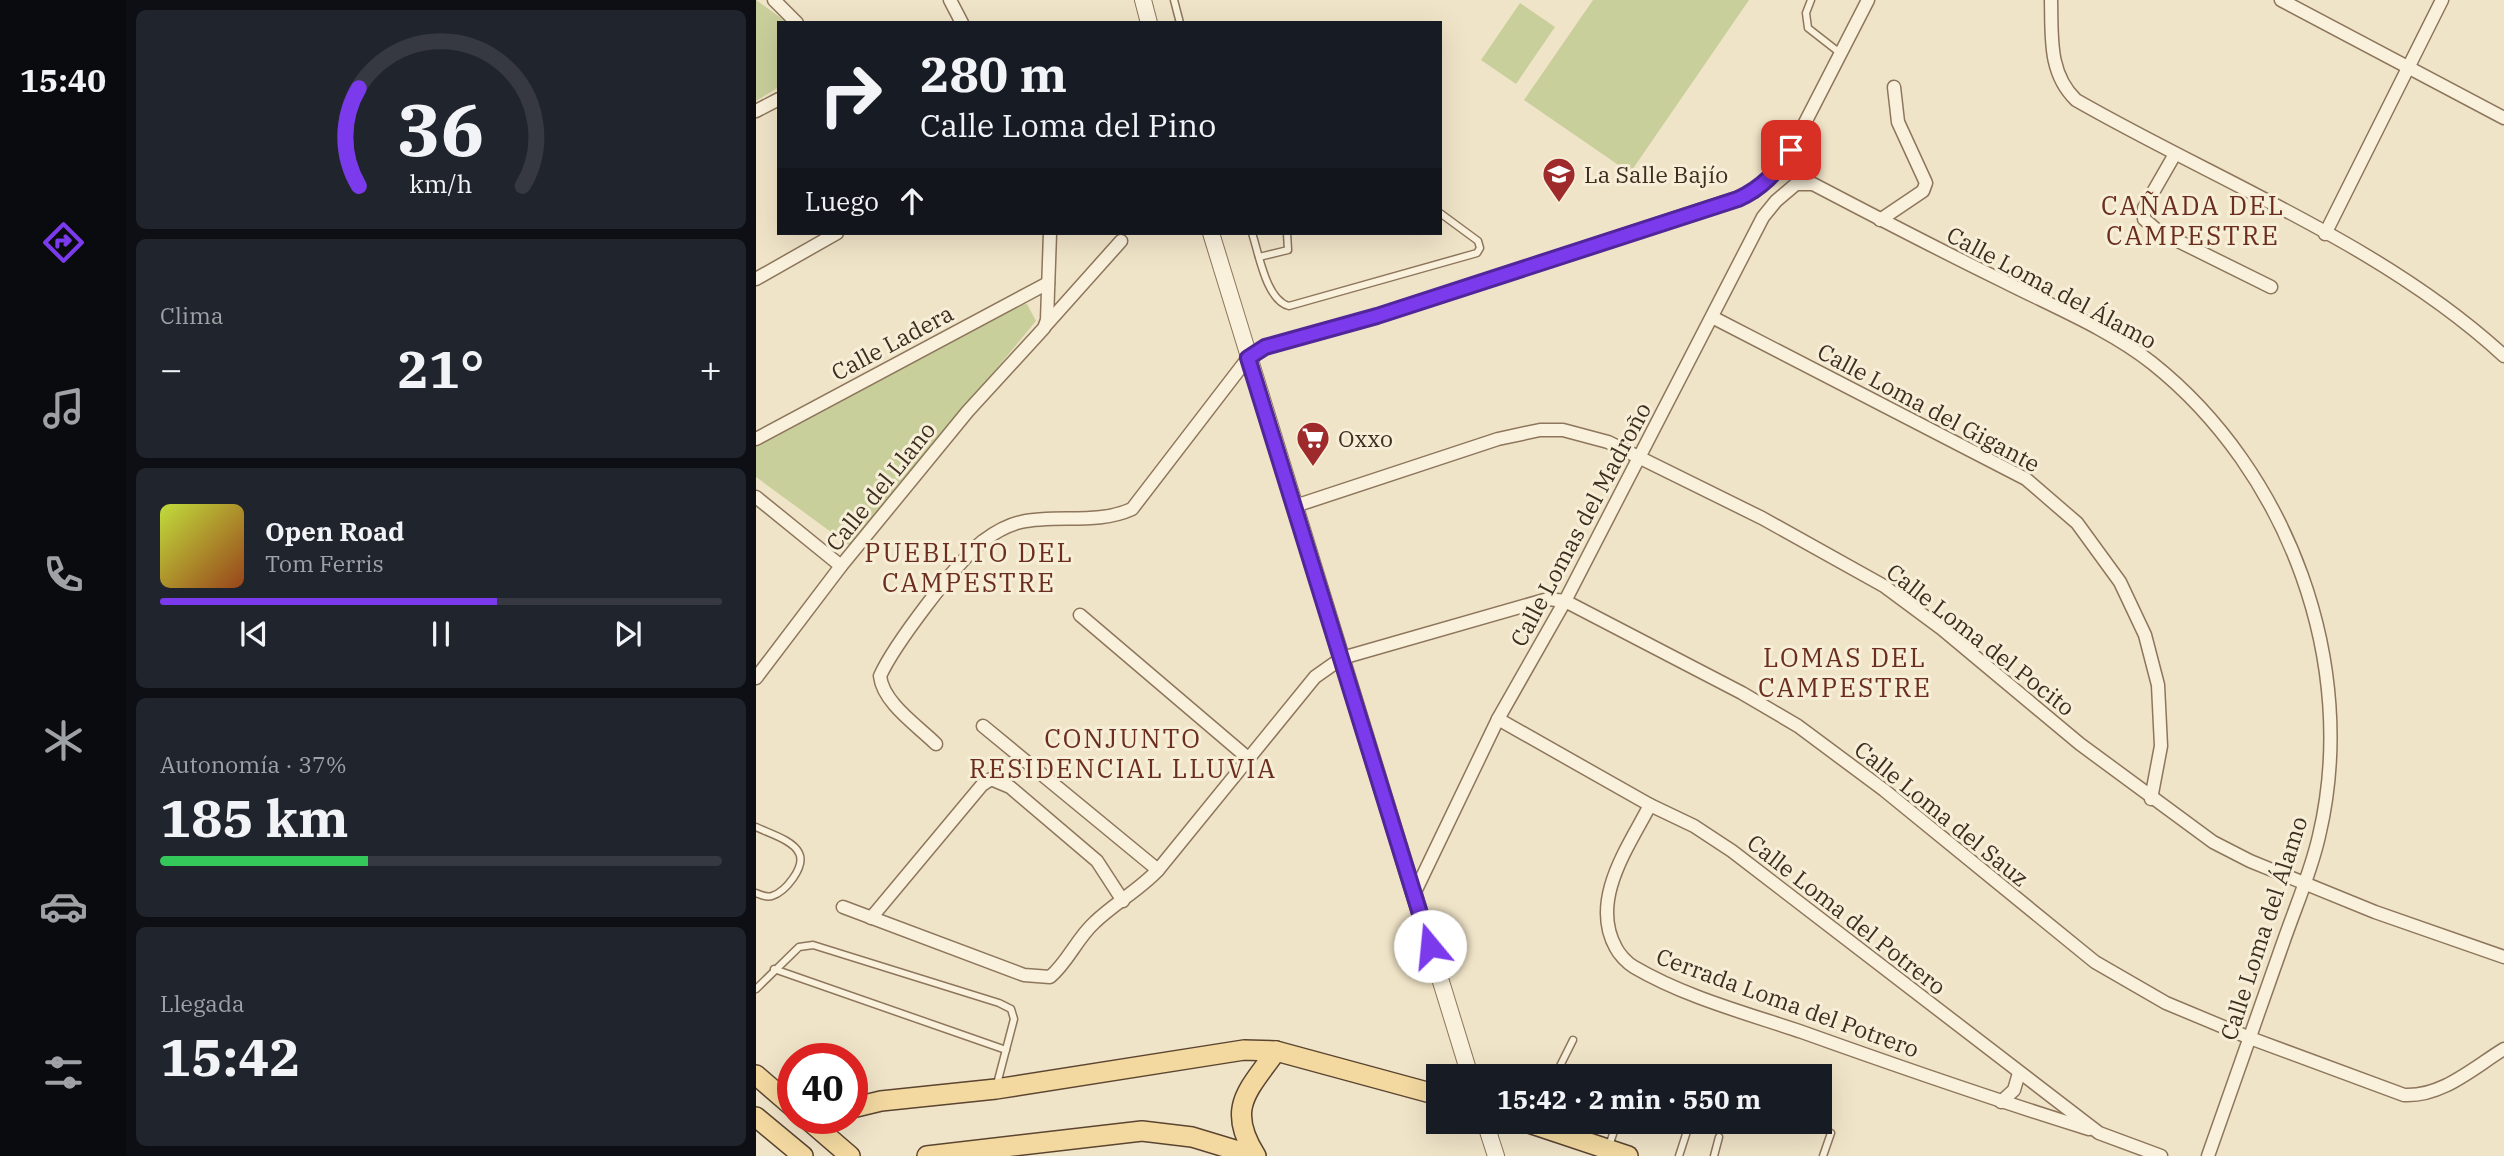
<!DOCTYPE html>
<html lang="es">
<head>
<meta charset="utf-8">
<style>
	:root { --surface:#171b24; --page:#20242c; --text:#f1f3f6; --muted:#9ea1a6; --line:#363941; --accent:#7c3aed }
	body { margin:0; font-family:"IBM Plex Serif",serif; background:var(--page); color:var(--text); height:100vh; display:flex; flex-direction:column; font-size:26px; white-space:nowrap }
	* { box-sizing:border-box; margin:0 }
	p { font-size:23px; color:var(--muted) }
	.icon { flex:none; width:38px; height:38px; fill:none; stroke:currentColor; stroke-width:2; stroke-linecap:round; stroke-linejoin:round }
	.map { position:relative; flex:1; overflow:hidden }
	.panel { display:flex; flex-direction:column; gap:10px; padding:10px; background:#0d0f14; width:630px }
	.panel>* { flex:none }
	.top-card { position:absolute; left:21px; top:21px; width:665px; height:214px; border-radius:0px; box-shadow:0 7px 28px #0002; background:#171b24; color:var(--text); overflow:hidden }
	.speed { position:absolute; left:21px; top:1043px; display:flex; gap:14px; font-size:35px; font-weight:700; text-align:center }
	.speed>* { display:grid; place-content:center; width:91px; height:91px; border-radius:50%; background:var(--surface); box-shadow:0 7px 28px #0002; line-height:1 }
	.speed .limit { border:10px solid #d22; background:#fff; color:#111 }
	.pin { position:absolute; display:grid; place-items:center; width:60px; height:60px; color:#fff; margin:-30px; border-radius:14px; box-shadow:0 4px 10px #0006 }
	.me { position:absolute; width:77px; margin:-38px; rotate:343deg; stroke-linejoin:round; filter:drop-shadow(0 0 5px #0008) }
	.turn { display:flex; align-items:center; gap:24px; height:147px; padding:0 28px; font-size:32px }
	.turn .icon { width:91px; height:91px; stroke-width:2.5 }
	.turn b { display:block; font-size:49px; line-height:60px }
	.then { display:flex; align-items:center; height:66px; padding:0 28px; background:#0003; gap:14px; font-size:26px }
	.big { font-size:52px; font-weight:700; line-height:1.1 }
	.panel .widget { flex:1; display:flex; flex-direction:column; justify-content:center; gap:10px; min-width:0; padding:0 24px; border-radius:10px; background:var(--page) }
	.panel .dial { align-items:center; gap:0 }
	.dial svg { height:182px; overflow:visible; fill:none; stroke:var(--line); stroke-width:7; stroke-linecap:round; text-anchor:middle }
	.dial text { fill:var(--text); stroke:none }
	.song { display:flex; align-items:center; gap:21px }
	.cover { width:84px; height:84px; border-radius:10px; background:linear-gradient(135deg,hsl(70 70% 55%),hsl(20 70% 35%)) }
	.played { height:7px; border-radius:4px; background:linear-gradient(90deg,var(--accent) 60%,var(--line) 60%) }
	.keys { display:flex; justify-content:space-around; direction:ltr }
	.heat { display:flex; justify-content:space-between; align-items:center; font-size:38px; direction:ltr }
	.charge { height:10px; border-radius:5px; background:linear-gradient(90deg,#34c759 37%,var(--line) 0) }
	.trip { position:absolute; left:670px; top:1064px; width:406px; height:70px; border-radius:0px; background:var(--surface); box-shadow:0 7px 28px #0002; font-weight:700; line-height:70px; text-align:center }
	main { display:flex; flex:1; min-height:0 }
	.tabs { display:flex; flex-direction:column; width:126px; justify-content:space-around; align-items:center; background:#090b0e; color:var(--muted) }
	.tabs .icon { width:49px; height:49px }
	.tabs .current { color:var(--accent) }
	.tabs b { font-size:32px; color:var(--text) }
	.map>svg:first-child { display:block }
</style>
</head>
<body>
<main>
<nav class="tabs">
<b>15:40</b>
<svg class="icon current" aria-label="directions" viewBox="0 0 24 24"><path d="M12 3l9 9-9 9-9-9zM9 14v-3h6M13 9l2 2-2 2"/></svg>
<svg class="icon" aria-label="music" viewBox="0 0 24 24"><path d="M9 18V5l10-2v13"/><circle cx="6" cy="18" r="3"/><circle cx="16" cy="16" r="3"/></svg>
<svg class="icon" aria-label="phone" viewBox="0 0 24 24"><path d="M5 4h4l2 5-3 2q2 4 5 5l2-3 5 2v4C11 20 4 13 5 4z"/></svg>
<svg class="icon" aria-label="climate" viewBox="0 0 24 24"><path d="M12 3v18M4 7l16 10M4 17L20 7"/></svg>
<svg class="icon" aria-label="car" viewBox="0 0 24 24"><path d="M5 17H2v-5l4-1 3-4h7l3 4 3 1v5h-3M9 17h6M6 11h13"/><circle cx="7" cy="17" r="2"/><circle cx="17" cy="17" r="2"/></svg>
<svg class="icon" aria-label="filters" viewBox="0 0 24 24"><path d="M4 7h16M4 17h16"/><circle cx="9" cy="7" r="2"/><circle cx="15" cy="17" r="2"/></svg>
</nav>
<section class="panel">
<div class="widget dial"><svg viewBox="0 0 100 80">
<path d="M14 69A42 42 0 1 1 86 69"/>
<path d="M14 69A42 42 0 0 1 14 26" stroke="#7c3aed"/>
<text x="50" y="56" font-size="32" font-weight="700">36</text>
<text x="50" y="72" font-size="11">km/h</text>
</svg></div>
<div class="widget"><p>Clima</p>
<div class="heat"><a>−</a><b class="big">21°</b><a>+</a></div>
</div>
<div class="widget">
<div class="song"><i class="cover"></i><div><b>Open Road</b><p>Tom Ferris</p></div></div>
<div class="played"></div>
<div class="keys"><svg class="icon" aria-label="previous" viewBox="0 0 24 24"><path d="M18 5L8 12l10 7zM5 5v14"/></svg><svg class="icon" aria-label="pause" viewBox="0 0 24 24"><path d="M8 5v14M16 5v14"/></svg><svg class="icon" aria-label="next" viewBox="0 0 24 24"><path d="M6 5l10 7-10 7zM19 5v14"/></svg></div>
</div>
<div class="widget"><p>Autonomía · 37%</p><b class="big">185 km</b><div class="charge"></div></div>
<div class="widget"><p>Llegada</p><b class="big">15:42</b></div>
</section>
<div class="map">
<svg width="1748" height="1156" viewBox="0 0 1748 1156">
	<rect width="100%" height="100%" fill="#f0e4c8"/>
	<g fill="#c9cf9b">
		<path d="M0,0L32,23H23V87L0,101Z"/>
		<path d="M837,0H993L874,173L768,100Z"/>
		<path d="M764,3L799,27L760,84L725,60Z"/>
		<path d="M271,304L280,321L94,546L0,477V445L264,305Z"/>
	</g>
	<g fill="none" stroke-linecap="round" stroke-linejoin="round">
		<defs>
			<g id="service">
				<path d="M418,0L424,23"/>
				<path d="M1055,0L1050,13L1052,28L1084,53"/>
				<path d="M496,233C503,254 510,300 533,306L721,253L724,248L722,241L684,213"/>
				<path d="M503,257L532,250L531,233"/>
				<path d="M0,827C12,833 37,840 43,853C50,867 29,892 16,896C10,898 5,895 0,893"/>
				<path d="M18,969L250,1050"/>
				<path d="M0,989L43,947L57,945L243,1003L255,1009L258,1019L241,1084"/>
				<path d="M799,1076L817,1040"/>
				<path d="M876,1076L878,1071"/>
				<path d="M853,1146L861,1122"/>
				<path d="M923,1156L934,1122"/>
				<path d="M958,1156L963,1137"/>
				<path d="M1067,1156L1075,1133"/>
			</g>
			<g id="minor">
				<path d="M18,0L41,23"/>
				<path d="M194,0L206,23"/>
				<path d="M1295,0C1296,36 1292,73 1320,100C1461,181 1628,245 1748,356"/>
				<path d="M1525,0L1748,118"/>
				<path d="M0,111L23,99"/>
				<path d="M1419,154L1388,208V219L1402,231L1515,287"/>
				<path d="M1124,220L1167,191L1170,183L1142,122L1138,87"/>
				<path d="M1569,234L1686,0"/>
				<path d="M0,279L81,233"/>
				<path d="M956,317L1270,479L1321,523L1364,582L1389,635L1402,685L1405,746L1395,799"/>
				<path d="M290,325L365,241"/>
				<path d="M0,439L292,283"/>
				<path d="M0,497L85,566"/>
				<path d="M539,506L742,439L784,430H807L852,442L1006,518L1128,586L1186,629L1324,744L1457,842L1494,861L1619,912L1748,957"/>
				<path d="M324,615L492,758"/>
				<path d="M0,678L85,566L212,411L288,328L291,320L294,233"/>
				<path d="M742,719L894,805L938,826L976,851L1343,1133L1405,1156"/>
				<path d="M227,726L402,870"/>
				<path d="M180,744C162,726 127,703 124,676C138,645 200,563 227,541C238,533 251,525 265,522C301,514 341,525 376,509L492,358L509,347L621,316L998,192L1023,168L1035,150L1112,0"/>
				<path d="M894,805C873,846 833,900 860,948C863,954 871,963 878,967C929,997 990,1013 1046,1032C1141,1066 1236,1099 1333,1129"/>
				<path d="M658,894L742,719L809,601L1007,217L1020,201L1040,184H1057C1120,217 1183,250 1247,281C1296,306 1353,329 1396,363C1532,471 1604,664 1563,836C1555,872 1539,908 1527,943C1502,1014 1477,1085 1452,1156"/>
				<path d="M87,907L268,975L294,977C312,962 321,938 339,922C359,903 383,890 402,870L559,677L586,658L792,599L809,601L986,693L1042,726L1128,790L1339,962L1410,1003L1494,1038L1648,1095C1686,1097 1717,1068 1748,1049"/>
				<path d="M115,918L226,785L235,779L254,787L341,861L367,901"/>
				<path d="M1245,1102L1258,1090L1263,1073"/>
			</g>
			<g id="tertiary">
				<path d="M387,0L393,23"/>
				<path d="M455,233L714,1076"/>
				<path d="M729,1122L740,1156"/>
			</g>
			<g id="primary">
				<path d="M0,1075L37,1107"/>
				<path d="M96,1108L125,1101L240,1089L488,1050L520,1051L682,1095"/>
				<path d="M0,1117L47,1156"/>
				<path d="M50,1118L94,1156"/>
				<path d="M770,1122L872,1156"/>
				<path d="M171,1156L386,1131L436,1137L499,1156"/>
				<path d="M500,1156C469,1107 493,1090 520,1051"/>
			</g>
		</defs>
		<use href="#service" stroke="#8d765c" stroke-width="9"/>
		<use href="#minor" stroke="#8d765c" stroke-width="15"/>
		<use href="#tertiary" stroke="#8d765c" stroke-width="18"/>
		<use href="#primary" stroke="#5b4430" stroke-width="22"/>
		<use href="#service" stroke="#faf1dc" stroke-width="6"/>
		<use href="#minor" stroke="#faf1dc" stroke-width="12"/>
		<use href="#tertiary" stroke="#faf1dc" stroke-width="16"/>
		<use href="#primary" stroke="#f3d9a0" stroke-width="19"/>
	</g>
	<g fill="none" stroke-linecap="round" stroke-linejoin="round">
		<defs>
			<path id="route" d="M674,946L492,358L509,347L621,316L982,199C1006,188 1021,172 1035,150"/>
		</defs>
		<use href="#route" stroke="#51269a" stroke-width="18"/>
		<use href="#route" stroke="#7c3aed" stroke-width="12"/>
	</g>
	<defs>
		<symbol id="university-pin" viewBox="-11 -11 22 30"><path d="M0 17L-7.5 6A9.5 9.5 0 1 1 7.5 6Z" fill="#9e2a2b" stroke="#f7eed8"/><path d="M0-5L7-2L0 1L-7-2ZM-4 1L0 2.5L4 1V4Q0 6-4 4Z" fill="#fff"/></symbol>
		<symbol id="supermarket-pin" viewBox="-11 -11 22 30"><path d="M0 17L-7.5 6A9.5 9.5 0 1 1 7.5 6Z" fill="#9e2a2b" stroke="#f7eed8"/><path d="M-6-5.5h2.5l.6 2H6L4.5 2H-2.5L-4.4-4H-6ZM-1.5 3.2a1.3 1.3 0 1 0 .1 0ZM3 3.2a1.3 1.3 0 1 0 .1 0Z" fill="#fff"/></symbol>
	</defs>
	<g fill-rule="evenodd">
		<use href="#university-pin" x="784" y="155" width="38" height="52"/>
		<use href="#supermarket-pin" x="538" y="419" width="38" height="52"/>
	</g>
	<g text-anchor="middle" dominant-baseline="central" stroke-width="6" stroke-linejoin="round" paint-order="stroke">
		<g font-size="23" fill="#3d2e20" stroke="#f7eed8" text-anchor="start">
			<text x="828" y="174">La Salle Bajío</text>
			<text x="582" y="438">Oxxo</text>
		</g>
		<g font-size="23" fill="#3d2e20" stroke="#f7eed8">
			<text transform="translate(1296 287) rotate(28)">Calle Loma del Álamo</text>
			<text transform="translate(136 342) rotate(-28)">Calle Ladera</text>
			<text transform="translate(1173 407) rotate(28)">Calle Loma del Gigante</text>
			<text transform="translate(124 486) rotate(-51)">Calle del Llano</text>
			<text transform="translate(824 524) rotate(-62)">Calle Lomas del Madroño</text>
			<text transform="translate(1225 639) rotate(38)">Calle Loma del Pocito</text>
			<text transform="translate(1186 813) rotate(39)">Calle Loma del Sauz</text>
			<text transform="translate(1091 914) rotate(38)">Calle Loma del Potrero</text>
			<text transform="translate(1507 928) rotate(-72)">Calle Loma del Álamo</text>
			<text transform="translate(1032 1002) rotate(20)">Cerrada Loma del Potrero</text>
		</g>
		<g font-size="26" letter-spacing="2" fill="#6b2e1e" stroke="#f7eed8">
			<text x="1437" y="205">CAÑADA DEL<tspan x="1437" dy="30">CAMPESTRE</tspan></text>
			<text x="213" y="552">PUEBLITO DEL<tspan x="213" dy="30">CAMPESTRE</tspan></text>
			<text x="1089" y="657">LOMAS DEL<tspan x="1089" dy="30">CAMPESTRE</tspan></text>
			<text x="367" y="738">CONJUNTO<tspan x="367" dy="30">RESIDENCIAL LLUVIA</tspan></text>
		</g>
	</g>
</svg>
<div class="speed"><div class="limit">40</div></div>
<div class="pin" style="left:1035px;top:150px;background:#d93025"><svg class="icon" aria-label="arrive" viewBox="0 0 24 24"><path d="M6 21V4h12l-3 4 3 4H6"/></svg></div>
<svg class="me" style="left:674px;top:946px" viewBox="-20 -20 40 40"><circle r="19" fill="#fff"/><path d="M0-13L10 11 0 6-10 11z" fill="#7c3aed"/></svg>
<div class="trip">15:42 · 2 min · 550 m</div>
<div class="top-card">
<div class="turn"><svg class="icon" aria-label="right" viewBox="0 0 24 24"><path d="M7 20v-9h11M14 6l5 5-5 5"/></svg><div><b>280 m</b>Calle Loma del Pino</div></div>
<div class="then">Luego<svg class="icon" aria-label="ahead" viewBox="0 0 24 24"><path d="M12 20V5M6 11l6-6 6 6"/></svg></div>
</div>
</div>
</main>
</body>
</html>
